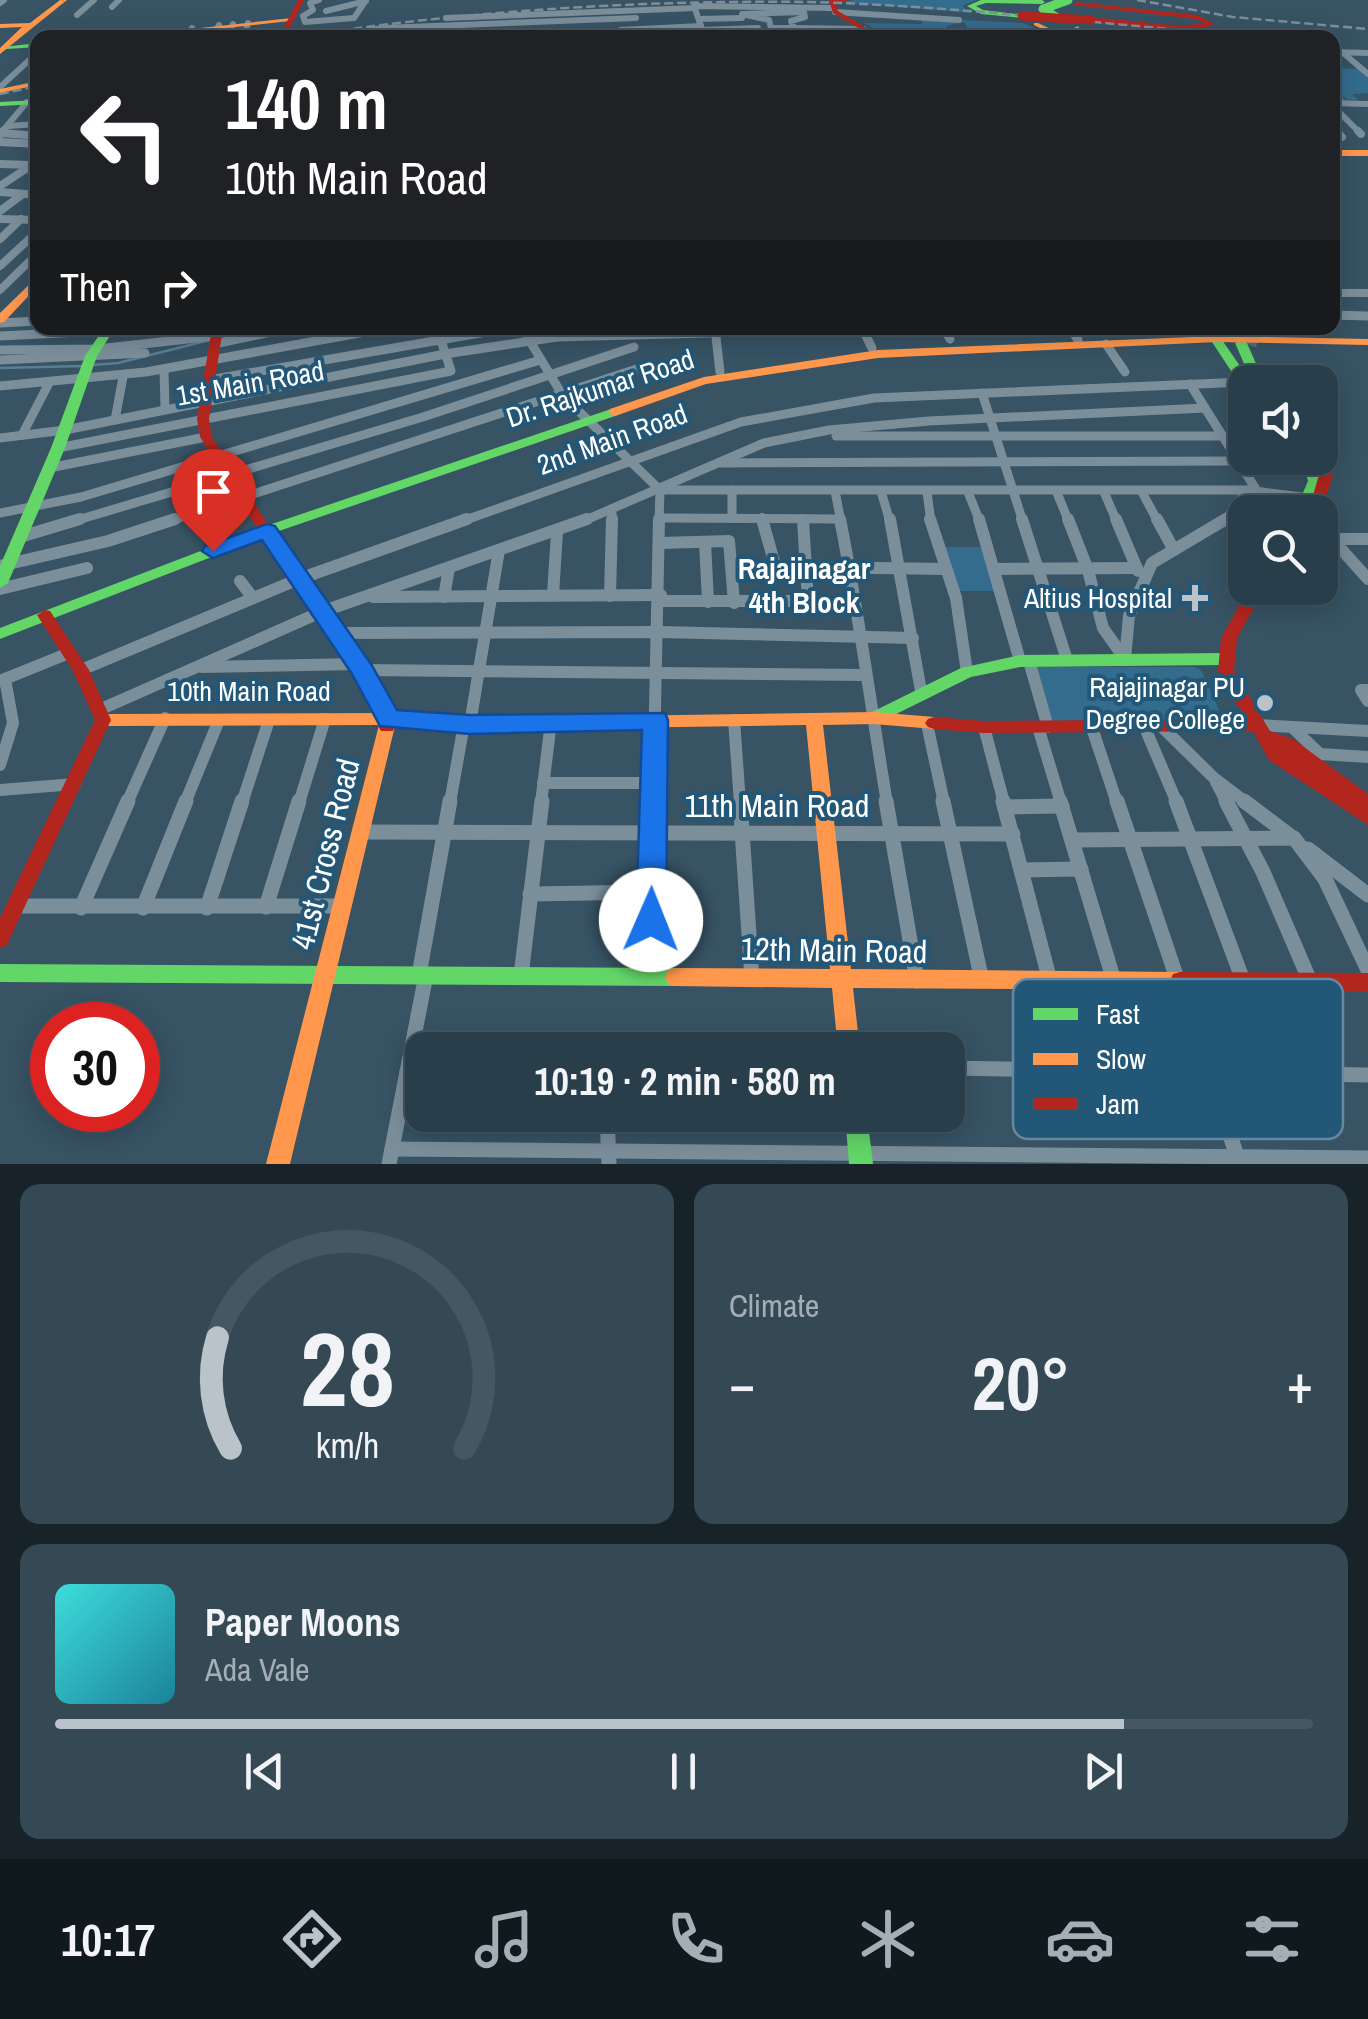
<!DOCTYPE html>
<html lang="en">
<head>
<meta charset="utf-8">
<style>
	:root { --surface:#293e4b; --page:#354955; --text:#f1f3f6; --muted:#a5aeb5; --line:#455763; --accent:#b9c3c9 }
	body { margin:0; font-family:"Archivo Narrow",sans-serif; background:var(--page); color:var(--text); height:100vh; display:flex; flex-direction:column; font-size:38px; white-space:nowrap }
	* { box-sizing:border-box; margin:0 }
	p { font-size:32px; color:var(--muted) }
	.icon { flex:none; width:55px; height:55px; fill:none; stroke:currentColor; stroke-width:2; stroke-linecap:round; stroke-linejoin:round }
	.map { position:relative; height:1164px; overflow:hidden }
	.panel { display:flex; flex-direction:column; gap:20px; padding:20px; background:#172229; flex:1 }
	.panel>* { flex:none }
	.hud { position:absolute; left:30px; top:30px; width:1310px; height:305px; border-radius:20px; box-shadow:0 5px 25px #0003,0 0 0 2px var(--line); background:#202124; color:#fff; overflow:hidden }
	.tools { position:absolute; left:1228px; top:365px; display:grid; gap:20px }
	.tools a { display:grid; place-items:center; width:110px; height:110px; border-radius:20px; background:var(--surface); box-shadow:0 5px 25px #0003,0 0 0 2px var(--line); font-size:50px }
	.speed { position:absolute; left:30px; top:1002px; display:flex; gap:20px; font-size:50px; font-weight:700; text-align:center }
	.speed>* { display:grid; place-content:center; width:130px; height:130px; border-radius:50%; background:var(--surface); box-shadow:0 5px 25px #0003,0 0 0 2px var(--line); line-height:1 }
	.speed .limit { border:15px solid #d22; background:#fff; color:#111 }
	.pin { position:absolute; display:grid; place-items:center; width:85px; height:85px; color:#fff; margin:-102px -42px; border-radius:50% 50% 50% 0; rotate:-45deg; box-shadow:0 0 10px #0007 }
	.pin .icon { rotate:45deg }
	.me { position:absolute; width:110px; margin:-55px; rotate:1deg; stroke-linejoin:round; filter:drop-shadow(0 0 8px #0008) }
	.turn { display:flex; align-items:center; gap:35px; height:210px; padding:0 30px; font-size:45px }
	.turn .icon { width:130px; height:130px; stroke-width:2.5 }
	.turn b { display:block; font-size:70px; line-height:85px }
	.then { display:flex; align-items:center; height:95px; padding:0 30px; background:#0003; gap:20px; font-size:38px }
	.big { font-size:75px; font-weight:700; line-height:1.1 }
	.panel .card { flex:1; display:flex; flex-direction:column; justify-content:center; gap:15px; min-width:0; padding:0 35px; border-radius:20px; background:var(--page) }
	.panel .dial { align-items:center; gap:0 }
	.dial svg { height:260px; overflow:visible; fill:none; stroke:var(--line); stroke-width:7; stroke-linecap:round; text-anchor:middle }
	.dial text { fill:var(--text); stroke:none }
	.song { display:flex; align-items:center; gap:30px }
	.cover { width:120px; height:120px; border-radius:15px; background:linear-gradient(135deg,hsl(180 70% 55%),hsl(190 70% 35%)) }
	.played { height:10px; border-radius:5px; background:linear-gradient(90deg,var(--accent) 85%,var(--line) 85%) }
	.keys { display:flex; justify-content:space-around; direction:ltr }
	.heat { display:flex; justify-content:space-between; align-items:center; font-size:55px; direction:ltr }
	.panel .tiles { flex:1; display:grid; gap:20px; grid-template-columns:1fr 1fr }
	.card:last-child { grid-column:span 2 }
	.trip { position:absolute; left:405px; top:1032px; width:560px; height:100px; border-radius:20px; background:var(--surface); box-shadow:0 5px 25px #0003,0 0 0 2px var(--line); font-weight:700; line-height:100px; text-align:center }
	.tab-bar { display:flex; height:160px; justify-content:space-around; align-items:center; background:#10191e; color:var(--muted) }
	.tab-bar .icon { width:70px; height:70px }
	.tab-bar .on { color:var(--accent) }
	.tab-bar b { font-size:45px; color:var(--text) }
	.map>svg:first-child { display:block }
</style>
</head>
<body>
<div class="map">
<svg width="1368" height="1164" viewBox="0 0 1368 1164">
	<rect width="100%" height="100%" fill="#375364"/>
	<g fill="#346c8e">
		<path d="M855,0H976L962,6L970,13L841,2Z"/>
		<path d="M922,18L1023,23L1047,33L970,32L964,22L947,26L945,37H890L864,23L922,24Z"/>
		<path d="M1333,68L1358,69L1368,78V93L1352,94L1358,100H1348L1340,93L1346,101L1333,100Z"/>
		<path d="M944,547H983L995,591H955Z"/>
		<path d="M1033,667H1194L1201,670L1219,710L1213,719L1053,721Z"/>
	</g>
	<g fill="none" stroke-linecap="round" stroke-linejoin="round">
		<g stroke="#597f96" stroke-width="2.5">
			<path d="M222,334L233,328"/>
			<path d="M91,365L118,363L210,340"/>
			<path d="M0,368L83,366"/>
		</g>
		<path stroke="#556d7b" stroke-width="12" stroke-dasharray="12 6" stroke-linecap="butt" d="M1250,345L1258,328"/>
		<g stroke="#7b8f9b" stroke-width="6">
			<path d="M319,0L310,3L313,10L303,16L305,22L354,18L366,0"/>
			<path d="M0,3L4,0"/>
			<path d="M112,7L119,0"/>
			<path d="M326,11L366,1"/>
			<path d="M804,12L805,17L791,21L794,28H771L769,20L742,14Z"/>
			<path d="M835,12L959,20"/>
			<path d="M77,15L94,0"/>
			<path d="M446,18L695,8"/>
			<path d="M699,19L742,18"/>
			<path d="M794,28L864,29"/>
			<path d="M702,30L758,28"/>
			<path d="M442,33L613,32"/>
			<path d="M244,36L248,23"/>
			<path d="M186,38L192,28"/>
			<path d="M212,38L219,25"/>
			<path d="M227,38L233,24"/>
			<path d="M326,38L383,28L636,18"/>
			<path d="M610,38L620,30L701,26"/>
			<path d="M705,38L694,6L833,8"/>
			<path d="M1332,52L1368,53"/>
			<path d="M1342,52L1368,74"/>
			<path d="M0,87L38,52"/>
			<path d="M1332,103L1368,104"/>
			<path d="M1332,105L1360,133"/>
			<path d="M9,126L38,124"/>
			<path d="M1332,126L1339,133"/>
			<path d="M1,133L27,102"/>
		</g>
		<g stroke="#7b8f9b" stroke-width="8">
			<path d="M1336,131L1342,137"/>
			<path d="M1358,131L1361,134"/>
			<path d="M2,133L38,136"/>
			<path d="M0,135L3,131"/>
			<path d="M0,142L38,144"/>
			<path d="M0,164L31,165"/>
			<path d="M0,186L38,161"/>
			<path d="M0,192L38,195"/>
			<path d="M0,211L23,194"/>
			<path d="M0,219L38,220"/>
			<path d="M0,239L21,219"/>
			<path d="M0,266L38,231"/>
			<path d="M0,290L38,253"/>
			<path d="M1332,293H1368"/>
		</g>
		<g stroke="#7b8f9b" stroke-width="9">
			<path d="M1332,315L1368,316"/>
			<path d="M0,323L38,321"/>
			<path d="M522,328L563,396L660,490"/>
			<path d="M715,328L720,372"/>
			<path d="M862,328L872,348"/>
			<path d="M944,328L950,339"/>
			<path d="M1070,328L1078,340"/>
			<path d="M0,336L162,328"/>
			<path d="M214,344L290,328"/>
			<path d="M1106,344L1125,372"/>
			<path d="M0,350L97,349L215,336"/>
			<path d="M0,360L145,353"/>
			<path d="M164,370L165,409"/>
			<path d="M209,380L509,328"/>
			<path d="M1190,384L1257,491"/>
			<path d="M0,386L146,372L387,328"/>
			<path d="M982,393L1023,522"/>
			<path d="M115,420L123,377"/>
			<path d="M22,435L48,385"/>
			<path d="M836,436H1222"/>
			<path d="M0,438L65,430L445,354L557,337L898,328"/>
			<path d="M58,448L451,371L437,328"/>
			<path d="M722,463L1239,461"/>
			<path d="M49,468L206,437"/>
			<path d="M664,490H1247L1309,498"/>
			<path d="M732,490V518"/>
			<path d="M835,491L841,522"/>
			<path d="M881,491L890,522"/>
			<path d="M927,492L931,522"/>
			<path d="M968,492L980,522"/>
			<path d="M1104,492L1117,522"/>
			<path d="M1142,492L1158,522"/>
			<path d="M1057,493L1069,522"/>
			<path d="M0,513L81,497L537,361"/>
			<path d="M661,518L840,519"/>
			<path d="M71,522L423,417L634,347"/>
			<path d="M167,522L649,365"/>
			<path d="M460,522L741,422L874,398L1245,382"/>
			<path d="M581,522L764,443L829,430L929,421L1205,408"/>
			<path d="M612,522V509"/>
			<path d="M659,522L660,490"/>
			<path d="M1224,522L1247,490"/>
		</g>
		<g stroke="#7b8f9b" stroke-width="12">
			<path d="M762,519L777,572L806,574"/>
			<path d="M840,519C859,614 871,708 887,803"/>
			<path d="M890,519L921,691"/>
			<path d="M930,519L956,598L967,672"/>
			<path d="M979,519L1020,661"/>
			<path d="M1022,519L1067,660"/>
			<path d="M1068,519L1088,570L1103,628L1125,659"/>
			<path d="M1116,519L1138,571"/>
			<path d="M1157,519L1174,550"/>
			<path d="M1320,534L1332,539H1368"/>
			<path d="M20,537L80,519"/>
			<path d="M1332,539L1368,579"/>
			<path d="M705,542L708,602"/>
			<path d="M661,543L729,541L734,603"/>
			<path d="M0,566L108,541L175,519"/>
			<path d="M808,567L945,569"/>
			<path d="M994,569L1137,568"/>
			<path d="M240,581L253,598"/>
			<path d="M0,589L87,568"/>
			<path d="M553,595L557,532"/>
			<path d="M610,596L612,519"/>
			<path d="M373,597L661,595"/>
			<path d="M444,597L449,568"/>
			<path d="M661,601H808L803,520"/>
			<path d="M333,633L660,632L913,638"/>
			<path d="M1125,659L1129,616L1152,563L1226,519"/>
			<path d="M1029,661L1048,727"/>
			<path d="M202,667L358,664"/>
			<path d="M81,670L299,579L467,519"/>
			<path d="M362,670L865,675"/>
			<path d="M0,681L69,653"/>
			<path d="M1368,690H1361L1368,701"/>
			<path d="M99,710L321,612L587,519"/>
			<path d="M734,720L740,803"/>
			<path d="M470,724L499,550"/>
			<path d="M927,724L944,803"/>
			<path d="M1256,725L1368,731"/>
			<path d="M984,727L1004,803"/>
			<path d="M1038,727L1061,803"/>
			<path d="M1162,727L1214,778L1247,803"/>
			<path d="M1092,728L1117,803"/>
			<path d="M1145,728L1177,803"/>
			<path d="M1294,729L1320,754L1368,757"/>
			<path d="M0,765L13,723L5,679"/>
			<path d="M1216,782L1227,803"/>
			<path d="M543,783H652"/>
			<path d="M0,790L75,784"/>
			<path d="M127,803L165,718"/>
			<path d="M185,803L219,720"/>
			<path d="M242,803L269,720"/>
			<path d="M299,803L325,719"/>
			<path d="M450,803L464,724"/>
			<path d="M541,803L551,722"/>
			<path d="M653,803L659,519"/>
		</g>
		<g stroke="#7b8f9b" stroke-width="15">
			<path d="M740,801L752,979"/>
			<path d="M886,801L917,981"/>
			<path d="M943,801L982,981"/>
			<path d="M1003,801L1050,981"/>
			<path d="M1060,801L1114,981"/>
			<path d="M1117,801L1237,1156"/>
			<path d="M1176,801L1244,983"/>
			<path d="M1226,801L1263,872L1310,981"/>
			<path d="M1244,801L1293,838"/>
			<path d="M1006,807L1062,806"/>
			<path d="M361,832L1013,834"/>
			<path d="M1072,840L1294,838L1325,879L1368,970"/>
			<path d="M1308,849L1368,895"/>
			<path d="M1022,870L1081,869"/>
			<path d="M530,894L651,892"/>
			<path d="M16,906H343"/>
			<path d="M266,907L299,801"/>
			<path d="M81,908L128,801"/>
			<path d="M143,908L186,801"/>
			<path d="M207,908L242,801"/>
			<path d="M419,975L450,801"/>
			<path d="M521,976L542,801"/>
			<path d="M649,977L653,801"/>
			<path d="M948,1068L1368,1075"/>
			<path d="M407,1072L422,1071"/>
			<path d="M607,1115L609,1164"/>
			<path d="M392,1149L1368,1158"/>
			<path d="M389,1164L426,975"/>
		</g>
		<g fill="#63d668" fill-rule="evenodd">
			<path d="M981,0H1042L1045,2L1042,4L986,3L976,6L983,10L1024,15L1022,18L981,14L967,6Z"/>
			<path d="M1078,26L1085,38H1078L1074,28Z"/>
			<path d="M38,43V47L7,49L3,47Z"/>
			<path d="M38,100V104L0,106V102Z"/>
			<path d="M104,328H115L97,356L65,448L8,583L0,588V566L51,448L85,356Z"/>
			<path d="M1216,336L1220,337L1251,382H1245V387L1241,386L1210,339Z"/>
			<path d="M1241,340L1247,343L1264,382H1252L1235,343Z"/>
			<path d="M614,408L618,409V415L276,532L0,639V628L266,526Z"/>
			<path d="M1301,458H1313L1322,481L1309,512H1295L1308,481Z"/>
			<path d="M1223,653L1229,655L1231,659L1229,663L1223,665L1020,667L971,677L880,722H868L866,718L868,714L961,668L1020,655Z"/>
			<path d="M0,964L675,968L682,970L685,977L682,984L675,986L0,982Z"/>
			<path d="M845,1115H867L873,1164H849Z"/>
		</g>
		<g fill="#ff974d" fill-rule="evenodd">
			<path d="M60,0H67L0,54V48L22,27L0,28V24L30,23Z"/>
			<path d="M292,18L290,21L135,38H107Z"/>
			<path d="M1034,23H1038L1070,38H1060L1034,25Z"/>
			<path d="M38,81V85L0,93V89Z"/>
			<rect x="1332" y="150" width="36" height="6"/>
			<path d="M38,276V286L4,322L0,323V313Z"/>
			<path d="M1216,336L1368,339V345L1216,342L878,358L706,384L618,415L614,416L608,412L610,409L704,377L878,350Z"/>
			<path d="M874,712L934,717L940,719L943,723L940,727L934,729L874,724L823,725L851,969L1180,972L1187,974L1190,981L1187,988L1180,990L853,988L860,1050H838L832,988L675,986L668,984L665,977L668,970L675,968L830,969L806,725L470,730L395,726L290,1164H266L379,725L103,726L97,724L95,720L97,716L103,714L389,713L470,718Z"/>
		</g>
		<g fill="#b3261e" fill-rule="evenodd">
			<path d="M298,0H304L286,35L279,37Z"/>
			<path d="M829,0H849L836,3L838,11L884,38H875L833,13Z"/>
			<path d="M1076,2L1197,15L1215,24C1173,40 1121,19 1076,23L1074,20C1118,13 1161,31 1205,23L1196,19L1074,5Z"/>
			<path d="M212,328H223L209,419L212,437L298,571L368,666L397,719L393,731H381L378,726L381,719L356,673L288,577L200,437L197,419Z"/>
			<path d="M1320,455L1333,475L1320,515V512H1308L1319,475L1310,458H1320Z"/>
			<path d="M1249,588H1265L1237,638L1234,671L1270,731L1293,739L1368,794V825L1269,760L1253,731L984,733L934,729L928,727L925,723L928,719L934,717L984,721L1245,719L1218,671L1221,638Z"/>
			<path d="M45,610L50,611L89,670L111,720L7,945L0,948V918L95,720L73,671L37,615Z"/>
			<path d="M1180,972L1368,973V991L1180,990L1173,988L1170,981L1173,974Z"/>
		</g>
		<g stroke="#7d8f9b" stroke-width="2.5" stroke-dasharray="9 4" stroke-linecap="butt">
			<path d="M1137,0L1233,17L1368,29"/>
			<path d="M289,38C461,11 636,0 810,2C969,6 1127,28 1286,38"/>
			<path d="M0,94L38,86"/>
		</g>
		<path stroke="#63d668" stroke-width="9" d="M1056,17L1043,9L1068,0"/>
		<path stroke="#b3261e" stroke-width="9" d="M1022,16L1091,20"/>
	</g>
	<path fill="#1a73e8" stroke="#114b97" stroke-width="2.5" d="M267,524L275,526L371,664L397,710L470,715L665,713L668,720L666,920L661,930L651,933L640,930L636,920L642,730L470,734L380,726L352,674L262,540L213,558L202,551L205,546Z"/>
	<g fill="#b9c3c9" stroke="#235778" stroke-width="4">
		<path d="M1190 583h10v10h10v10h-10v10h-10v-10h-10v-10h10z"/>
		<circle cx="1265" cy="703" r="10"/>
	</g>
	<g text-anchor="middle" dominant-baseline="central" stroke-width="8" stroke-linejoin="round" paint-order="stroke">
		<g font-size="28" fill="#fff" stroke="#235778">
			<text transform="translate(250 383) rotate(-10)">1st Main Road</text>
			<text transform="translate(600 388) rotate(-18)">Dr. Rajkumar Road</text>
			<text transform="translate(612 439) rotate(-20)">2nd Main Road</text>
			<text x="249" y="691">10th Main Road</text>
		</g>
		<g font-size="28" fill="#fff" stroke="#235778" text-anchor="end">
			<text x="1172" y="598">Altius Hospital</text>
			<text x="1245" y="687">Rajajinagar PU<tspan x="1245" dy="32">Degree College</tspan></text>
		</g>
		<g font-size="30" font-weight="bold" fill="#fff" stroke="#235778">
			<text x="804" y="568">Rajajinagar<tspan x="804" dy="34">4th Block</tspan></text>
		</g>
		<g font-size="32" fill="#fff" stroke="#235778">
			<text x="777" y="805">11th Main Road</text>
			<text transform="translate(325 854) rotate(-76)">41st Cross Road</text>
			<text transform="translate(834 950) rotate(1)">12th Main Road</text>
		</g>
	</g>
	<rect x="1013" y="979" width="330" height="160" rx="15" fill="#235778" stroke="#6589a0" stroke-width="2.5"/>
	<rect x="1033" y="1008" width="45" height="12" fill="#63d668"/>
	<rect x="1033" y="1053" width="45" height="12" fill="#ff974d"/>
	<rect x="1033" y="1098" width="45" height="12" fill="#b3261e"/>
	<g font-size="28" fill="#fff">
		<text x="1096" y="1024">Fast</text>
		<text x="1096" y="1069">Slow</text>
		<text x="1096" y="1114">Jam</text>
	</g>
</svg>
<div class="tools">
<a><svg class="icon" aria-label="sound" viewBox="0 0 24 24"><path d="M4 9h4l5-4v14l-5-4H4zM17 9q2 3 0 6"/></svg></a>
<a><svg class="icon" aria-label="search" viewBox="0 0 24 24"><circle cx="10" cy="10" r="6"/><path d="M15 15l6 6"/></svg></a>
</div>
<div class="speed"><div class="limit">30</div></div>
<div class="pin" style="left:213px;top:551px;background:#d93025"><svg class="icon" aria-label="arrive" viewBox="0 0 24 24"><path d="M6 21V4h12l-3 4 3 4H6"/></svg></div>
<svg class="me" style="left:651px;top:920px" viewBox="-20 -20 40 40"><circle r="19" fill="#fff"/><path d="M0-13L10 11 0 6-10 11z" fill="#1a73e8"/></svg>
<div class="trip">10:19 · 2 min · 580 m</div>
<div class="hud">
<div class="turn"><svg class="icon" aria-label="left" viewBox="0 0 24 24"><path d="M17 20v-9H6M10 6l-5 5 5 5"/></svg><div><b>140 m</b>10th Main Road</div></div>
<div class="then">Then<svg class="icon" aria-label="right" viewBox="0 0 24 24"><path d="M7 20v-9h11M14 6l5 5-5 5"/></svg></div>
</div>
</div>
<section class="panel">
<div class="tiles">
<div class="card dial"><svg viewBox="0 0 100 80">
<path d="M14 69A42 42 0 1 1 86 69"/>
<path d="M14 69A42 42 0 0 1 10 35" stroke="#b9c3c9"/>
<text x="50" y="56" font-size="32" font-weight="700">28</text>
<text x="50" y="72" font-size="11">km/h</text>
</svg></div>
<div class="card"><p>Climate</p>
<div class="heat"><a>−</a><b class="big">20°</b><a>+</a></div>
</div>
<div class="card">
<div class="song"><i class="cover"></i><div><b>Paper Moons</b><p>Ada Vale</p></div></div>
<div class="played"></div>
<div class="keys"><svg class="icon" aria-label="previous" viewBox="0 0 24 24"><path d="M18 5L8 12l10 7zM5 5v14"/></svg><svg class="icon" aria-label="pause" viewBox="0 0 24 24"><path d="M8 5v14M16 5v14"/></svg><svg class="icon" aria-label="next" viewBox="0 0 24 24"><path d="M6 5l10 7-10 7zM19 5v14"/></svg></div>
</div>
</div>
</section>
<nav class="tab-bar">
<b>10:17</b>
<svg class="icon on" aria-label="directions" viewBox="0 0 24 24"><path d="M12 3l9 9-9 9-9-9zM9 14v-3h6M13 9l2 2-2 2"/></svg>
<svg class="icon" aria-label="music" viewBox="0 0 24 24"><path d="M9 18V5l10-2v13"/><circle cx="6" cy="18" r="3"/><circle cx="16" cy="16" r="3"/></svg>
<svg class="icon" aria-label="phone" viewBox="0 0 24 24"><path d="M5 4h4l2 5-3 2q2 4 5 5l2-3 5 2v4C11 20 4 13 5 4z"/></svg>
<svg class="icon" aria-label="climate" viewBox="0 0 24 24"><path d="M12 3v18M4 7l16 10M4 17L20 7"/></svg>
<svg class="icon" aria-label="car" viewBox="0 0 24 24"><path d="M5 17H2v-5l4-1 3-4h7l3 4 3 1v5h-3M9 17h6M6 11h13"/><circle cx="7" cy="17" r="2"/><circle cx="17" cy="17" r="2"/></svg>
<svg class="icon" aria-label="filters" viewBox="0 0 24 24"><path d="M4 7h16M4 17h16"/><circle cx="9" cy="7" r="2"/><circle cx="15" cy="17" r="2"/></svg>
</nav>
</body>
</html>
